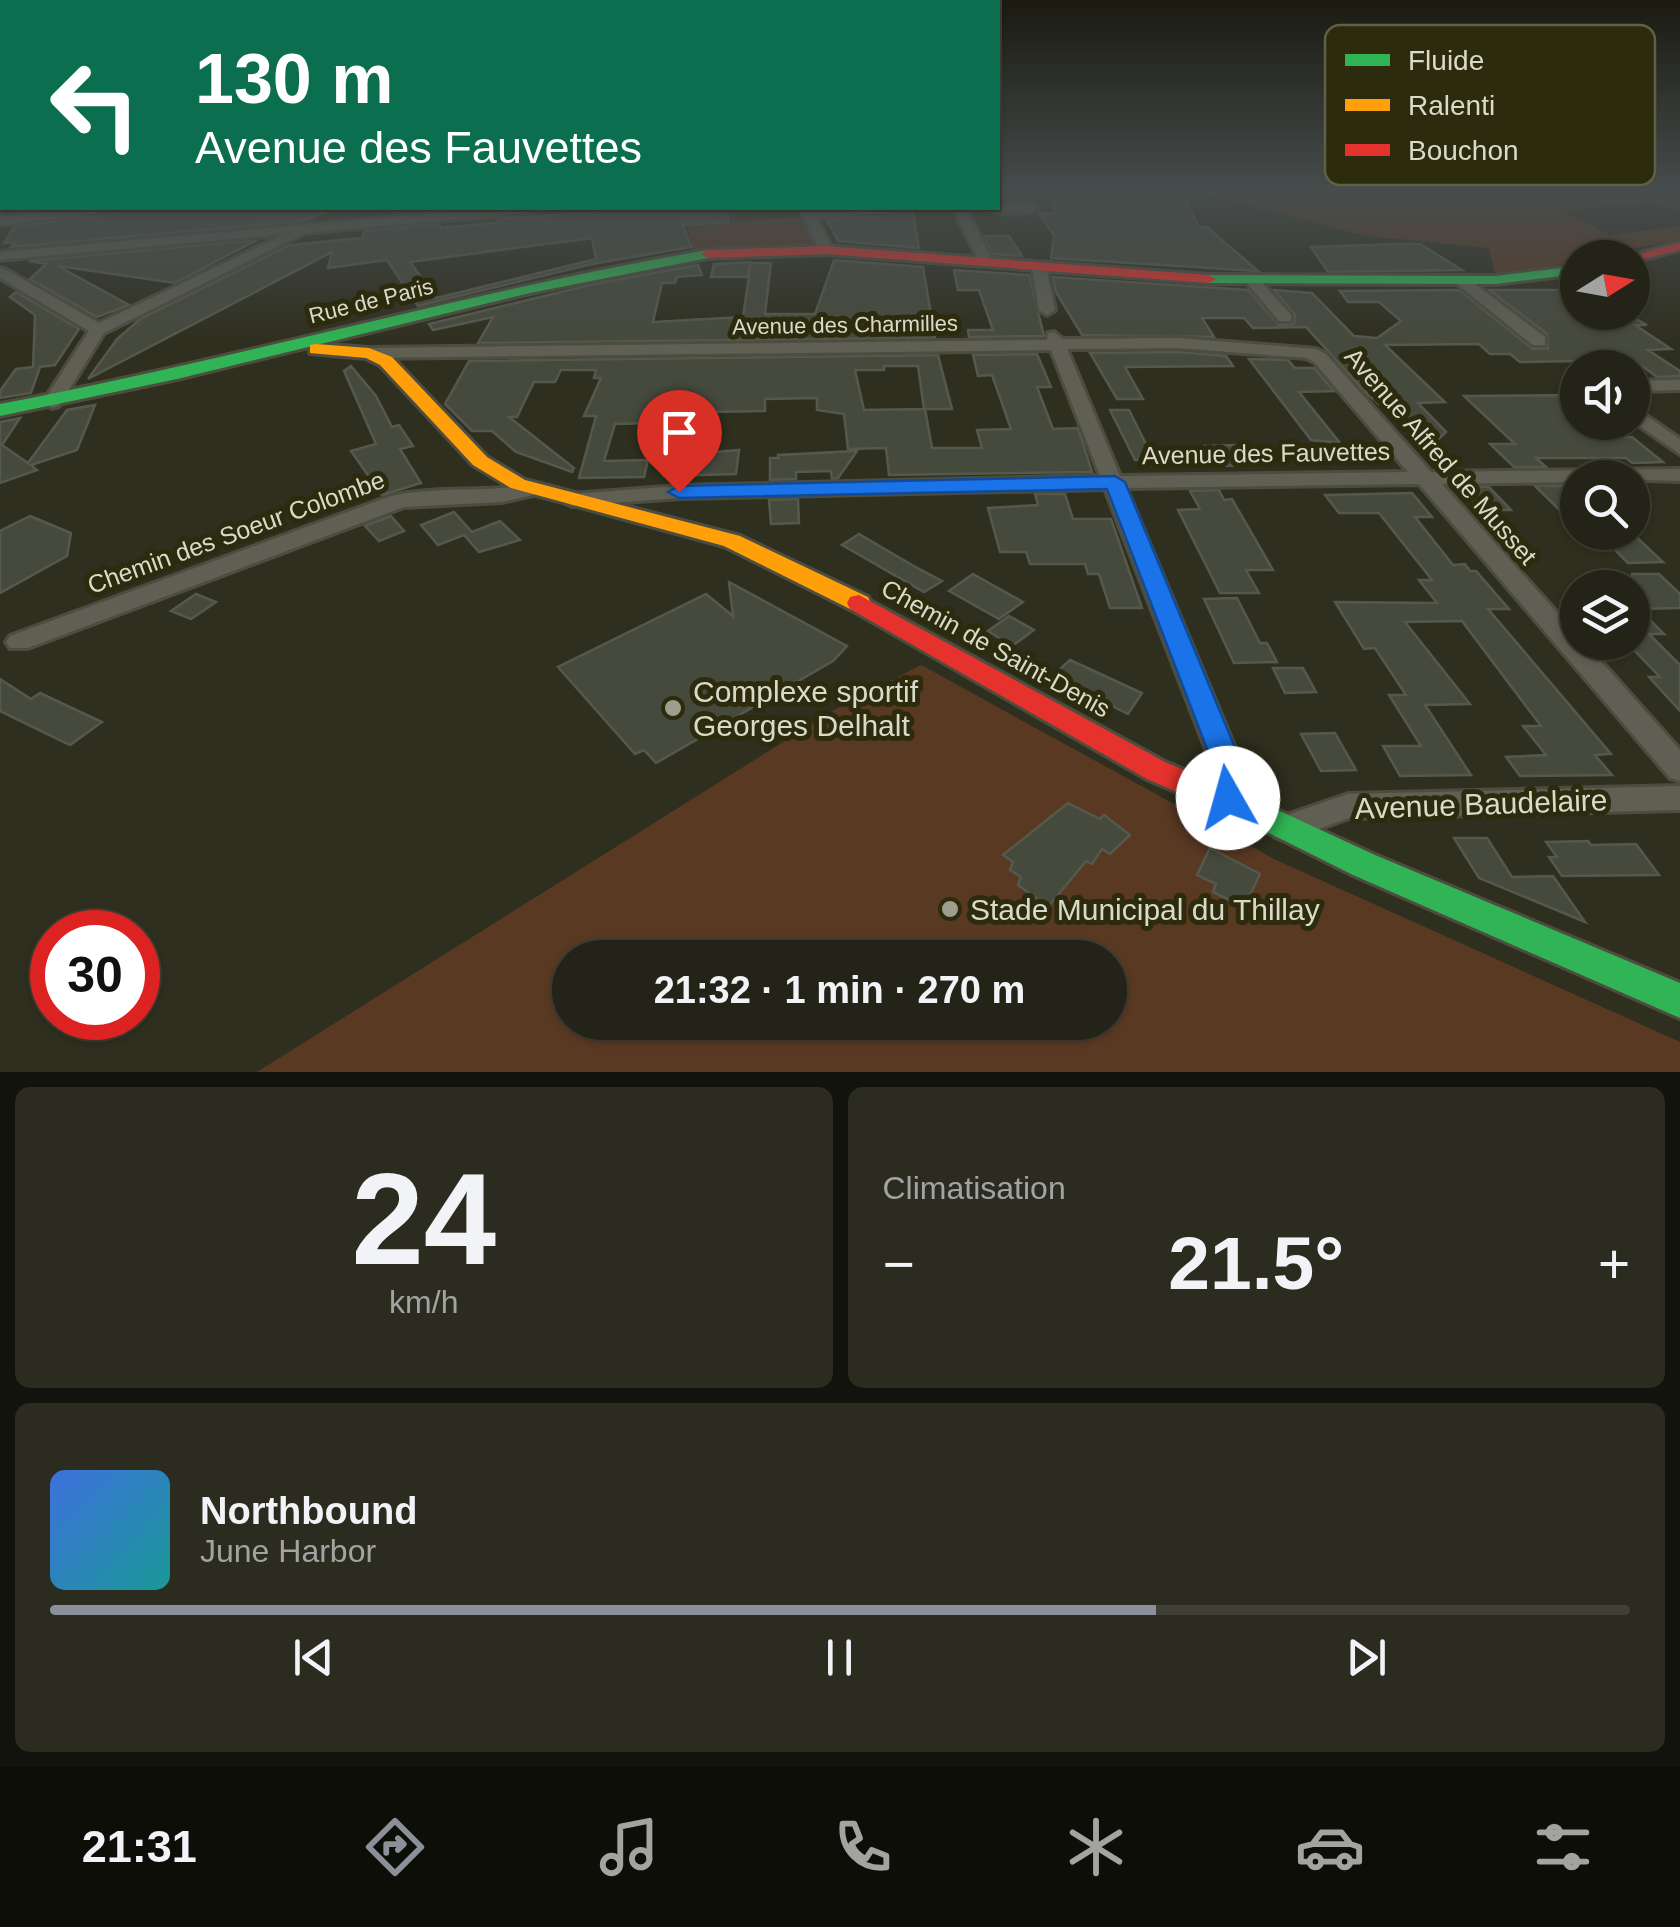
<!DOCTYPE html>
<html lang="fr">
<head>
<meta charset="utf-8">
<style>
	:root { --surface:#232317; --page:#2b2b20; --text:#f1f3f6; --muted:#a3a4a1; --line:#404036; --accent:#8c9099 }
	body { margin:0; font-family:Helvetica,sans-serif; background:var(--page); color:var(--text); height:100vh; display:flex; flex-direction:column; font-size:38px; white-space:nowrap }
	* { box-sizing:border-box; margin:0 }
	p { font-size:32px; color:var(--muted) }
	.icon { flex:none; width:55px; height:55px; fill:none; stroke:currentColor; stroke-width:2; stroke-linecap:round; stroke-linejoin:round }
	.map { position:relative; height:1072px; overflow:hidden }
	.sheet { display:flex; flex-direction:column; gap:15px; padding:15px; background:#13130d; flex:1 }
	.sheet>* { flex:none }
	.guide { position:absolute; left:0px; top:0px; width:1000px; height:210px; box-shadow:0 2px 8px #0004,0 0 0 2px var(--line); background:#0b6e4f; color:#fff; overflow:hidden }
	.needle { width:65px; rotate:79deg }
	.buttons { position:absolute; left:1560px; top:240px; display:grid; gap:20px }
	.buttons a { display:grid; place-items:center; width:90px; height:90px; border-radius:50%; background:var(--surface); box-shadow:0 2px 8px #0004,0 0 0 2px var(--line); font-size:50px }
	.speed { position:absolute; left:30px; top:910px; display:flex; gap:20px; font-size:50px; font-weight:700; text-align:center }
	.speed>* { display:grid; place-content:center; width:130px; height:130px; border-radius:50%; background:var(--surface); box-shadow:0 2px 8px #0004,0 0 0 2px var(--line); line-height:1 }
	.speed .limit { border:15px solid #d22; background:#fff; color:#111 }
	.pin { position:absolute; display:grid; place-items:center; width:85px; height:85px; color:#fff; margin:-102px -42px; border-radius:50% 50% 50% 0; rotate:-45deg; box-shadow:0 0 10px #0007 }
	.pin .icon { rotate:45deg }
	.me { position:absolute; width:110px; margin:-55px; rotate:353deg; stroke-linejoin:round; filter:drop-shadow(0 0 8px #0008) }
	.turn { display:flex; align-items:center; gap:35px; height:210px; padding:0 30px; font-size:45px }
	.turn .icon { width:130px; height:130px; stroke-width:2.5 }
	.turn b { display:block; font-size:70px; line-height:85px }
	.big { font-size:75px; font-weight:700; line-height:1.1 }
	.sheet .widget { flex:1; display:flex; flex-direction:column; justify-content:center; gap:15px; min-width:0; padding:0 35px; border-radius:15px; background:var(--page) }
	.sheet .dial { align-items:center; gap:0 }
	.dial b { font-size:130px; line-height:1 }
	.song { display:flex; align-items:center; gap:30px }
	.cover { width:120px; height:120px; border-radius:15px; background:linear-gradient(135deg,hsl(220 70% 55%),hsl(180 70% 35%)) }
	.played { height:10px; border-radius:5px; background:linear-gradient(90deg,var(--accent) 70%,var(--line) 70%) }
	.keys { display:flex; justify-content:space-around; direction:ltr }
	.heat { display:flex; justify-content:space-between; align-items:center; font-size:55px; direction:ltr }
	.sheet .tiles { flex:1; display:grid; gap:15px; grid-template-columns:1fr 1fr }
	.widget:last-child { grid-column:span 2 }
	.trip { position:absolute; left:552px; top:940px; width:575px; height:100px; border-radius:50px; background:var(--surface); box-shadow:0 2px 8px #0004,0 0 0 2px var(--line); font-weight:700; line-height:100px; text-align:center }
	.tabs { display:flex; height:160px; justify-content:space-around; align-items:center; background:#0e0e09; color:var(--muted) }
	.tabs .icon { width:70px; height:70px }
	.tabs .selected { color:var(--accent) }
	.tabs b { font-size:45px; color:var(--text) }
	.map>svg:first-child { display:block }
</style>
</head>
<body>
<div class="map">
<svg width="1680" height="1072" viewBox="0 0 1680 1072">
	<rect width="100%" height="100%" fill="#2f2f1f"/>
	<g fill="#5a3923" fill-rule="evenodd">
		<path d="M1198,192H1607L1680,201V212C1672,209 1665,206 1657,205C1649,203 1566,209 1562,211L1610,235L1680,226V240L1578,258L1577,261L1520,273H1495L1489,248L1366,236Z"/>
		<path d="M801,217L814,243L692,252L688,225Z"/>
		<path d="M921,665L1276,860L1680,1042V1072H257L839,707ZM570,958H1110V1022H570Z"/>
	</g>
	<g fill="#464a3d" stroke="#55594d" stroke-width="2.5" fill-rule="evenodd">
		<path d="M1050,192L1150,195L1153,202L1187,203L1199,227H1207L1258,271L1051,258L1054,235L1038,213L1055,214Z"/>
		<path d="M154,208L155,209L335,208L303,221L11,247L16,242L4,243L14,227Z"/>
		<path d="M649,208H728V222L683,225L691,247L592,264L418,306L387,260L328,268L332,252L88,379L117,339L140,319L290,245L363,238L364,231L440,224V228L497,223L498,219ZM592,238L596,259L436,298L410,262Z"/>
		<path d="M913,213L919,248L838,241L827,220Z"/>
		<path d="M984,236H1009L1022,256L993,254Z"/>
		<path d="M257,240L175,283L58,266L129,305L97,317L30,279L46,264L29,261Z"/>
		<path d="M1397,244H1420L1462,270L1328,272L1311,247Z"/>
		<path d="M834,260L923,267L935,338L478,343L493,317L433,330L429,324L594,284L698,265L702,275L677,277L675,283H662L653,322L743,317L751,263H771L765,314H815Z"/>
		<path d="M750,262L748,277H711L714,264Z"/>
		<path d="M954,270L1029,275L1044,336L969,337L968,330H993L979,290H958Z"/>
		<path d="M1053,277L1248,290L1279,325L1294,324L1295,315L1274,290L1312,293L1354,336L1377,338L1401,321L1379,302H1348L1340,291L1459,290L1533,349L1548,348L1547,334L1489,290H1578V312H1623L1647,325H1635L1671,349L1648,350L1680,371V376L1657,377L1634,360L1520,362L1510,354H1490L1479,344L1385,345L1445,402L1418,403L1446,432L1434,443L1405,413L1390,414L1364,391L1306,327L1253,328L1244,318H1202L1214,337L1082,335L1056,292Z"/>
		<path d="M16,292L79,329L55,365L40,367L31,393L0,398V391L16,369L33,367L35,315L10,297Z"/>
		<path d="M1178,352L1226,356L1233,366L1125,367L1143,399H1117L1090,353Z"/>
		<path d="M1037,354L1051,387H1037L1053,429L1078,428L1092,472L889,475L886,448L848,449L844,414L817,410V398L765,399V411L657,413L654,423L615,424L604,461L648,460L644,477L579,478L596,416H584L601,378H594L596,370H561L555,382H534L517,417H509L574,468L572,472L516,452L492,431H472L445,404L469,361L938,355L952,409H925L932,448H982L977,430L1011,429L992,375L978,376L973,355ZM884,366H918L924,409L864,410L855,370H884Z"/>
		<path d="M1249,359L1288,360L1295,368H1314L1334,391L1299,392L1340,443L1311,440Z"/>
		<path d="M351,366L376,396L392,427L399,425L413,446L400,449L421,483L382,495L351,451L376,444L344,371Z"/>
		<path d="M1578,395V423H1591L1609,438L1632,437L1663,462L1632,463L1626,458H1536L1546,467H1514L1490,444H1515L1464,396Z"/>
		<path d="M95,405L77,450L31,465L37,470L0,483V422L20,418L2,445L28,463L67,410Z"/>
		<path d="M1110,410H1129L1154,460H1135Z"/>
		<path d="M1236,445L1249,465L1217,466L1204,446Z"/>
		<path d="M670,449H693L692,454L739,450L736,474L664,476Z"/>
		<path d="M857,451L838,478L832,479L831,471L796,472V479L770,480V458H778V455Z"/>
		<path d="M1535,486H1566L1578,496V528Z"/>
		<path d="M1460,487H1489L1511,510H1481Z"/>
		<path d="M1219,490L1224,500L1232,499L1273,570H1246L1259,593H1220L1178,510L1200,509L1190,491Z"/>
		<path d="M1412,493L1432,517H1415L1453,565L1465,564L1470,571H1476L1509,609H1488L1611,754L1595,755L1612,775L1520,776L1506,757L1546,755L1523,726H1541L1462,621L1405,622L1470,704L1425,705L1471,775L1400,776L1383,746H1421L1389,695H1406L1375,648L1364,649L1335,602L1437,603L1419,580H1432L1379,513H1339L1325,495Z"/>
		<path d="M1035,494H1065L1073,519H1111L1142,608H1110L1099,574H1088L1085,564H1030L1026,552H1000L988,508L1038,505Z"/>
		<path d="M798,499L799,523L771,524L769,500Z"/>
		<path d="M454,512L472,532L500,521L520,540L479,552L464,535L438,545L421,525Z"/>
		<path d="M30,516L71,533L67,556L0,593V531Z"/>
		<path d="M391,516L404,531L379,541L365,526Z"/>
		<path d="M1597,532H1631L1663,562L1628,563Z"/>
		<path d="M859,534L912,565L942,581L924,592L842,545Z"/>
		<path d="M973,574L1023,602L999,619L949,591Z"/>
		<path d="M1632,574H1659L1680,594V608L1639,609L1664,634H1649L1680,665V711L1649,677H1660L1632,648Z"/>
		<path d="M729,582L847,646L833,661L656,763L644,750L635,754L558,667L706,594L733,616Z"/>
		<path d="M196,594L216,602L191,619L171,611Z"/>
		<path d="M1237,598L1260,643H1267L1277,662L1234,663L1204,599Z"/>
		<path d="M1009,616L1034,630L1012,646L988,631Z"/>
		<path d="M1070,660L1142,693L1128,714L1078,689L1069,698L1045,683Z"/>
		<path d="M1273,668H1303L1316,692L1285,693Z"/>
		<path d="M0,679L31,699L40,693L102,722L70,745L0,711Z"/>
		<path d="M1335,733L1356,770L1321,771L1301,734Z"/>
		<path d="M1068,803L1100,819L1104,815L1130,835L1110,854L1102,849L1092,864L1086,861L1048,907L1018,885L1021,877L1010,870L1013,862L1003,855Z"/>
		<path d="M1454,838H1487L1512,877L1553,876L1585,922L1479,878Z"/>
		<path d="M1588,841L1591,845L1636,844L1659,875L1562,876L1549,857H1557L1546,842Z"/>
		<path d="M1210,848L1260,874L1244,907L1213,892L1216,884L1197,875Z"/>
	</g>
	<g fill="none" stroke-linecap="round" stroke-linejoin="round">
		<defs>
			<g id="street">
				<path d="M998,204L1031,205L1037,209C1026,216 997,215 986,208H998Z"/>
				<path d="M79,208H113L107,212L0,225V217Z"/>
				<path d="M496,208H539L533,212L305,233L104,333L59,406L52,408L43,402L89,331L0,278V268L5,269L99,323L285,234L0,260V252Z"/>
				<path d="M799,208L812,210L913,208L907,212L816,217L833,250L826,254L819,250Z"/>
				<path d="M953,208H965L994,263L992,266L980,263Z"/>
				<path d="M1039,263L1046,267L1055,310L1047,315L1039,310L1032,267Z"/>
				<path d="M1247,277H1257L1291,315V321H1279L1247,283Z"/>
				<path d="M1457,278H1467L1545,337V345H1533L1457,284Z"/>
				<path d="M1054,332L1063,339L1178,338L1316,349L1326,354L1431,472L1680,469V481L1578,478V482L1442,484L1578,636V642H1584L1680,750V781L1670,778L1419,484L1126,488L1243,767V798L1239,806L1228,810L1217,806L1213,798V767L1105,489L679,498L572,506L561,500L572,494L679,486L1100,476L1051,350L369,358L360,353L369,348L1047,340L1048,333ZM1178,348L1306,358L1314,362L1408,472L1120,476L1067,349Z"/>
				<path d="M1680,380V390L1632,391V381Z"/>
				<path d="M1632,406L1680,439V454L1632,421Z"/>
				<path d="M535,483L542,485L546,489L542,493L502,502L404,507L28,648H10L6,642L10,636L391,496C439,485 488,494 535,483Z"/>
				<path d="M1680,786V810L1349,818L1286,841L1275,837L1270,828L1275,819L1348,794Z"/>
			</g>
			<g id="fast">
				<path d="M708,250L713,251V257L530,293L177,379L0,416V404C238,359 470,291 708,250Z"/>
				<path d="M1578,266V274L1495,284L1209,283L1202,279L1209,275L1495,276Z"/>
				<path d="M1256,800L1375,855L1680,983V1018L1353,875L1245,821L1241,812L1245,803Z"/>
			</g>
			<path id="slow" d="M316,344L369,348L392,357L487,457L525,480L740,536L868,597L871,603L859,611L850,609L724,546L511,488L473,465L380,365L366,358L310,353V345Z"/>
			<g id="jam">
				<path d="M1680,242V250L1632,262V258H1625Z"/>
				<path d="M826,246L1209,275L1216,279L1209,283L826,254L708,258L701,254L708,250Z"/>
				<path d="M859,595L1167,763L1267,803L1271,812L1267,821L1256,824L1245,821L1147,779L850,609L847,603L850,597Z"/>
			</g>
		</defs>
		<use href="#street" stroke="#4d4d3f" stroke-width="6"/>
		<use href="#fast" stroke="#4d4d3f" stroke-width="6"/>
		<use href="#slow" stroke="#4d4d3f" stroke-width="6"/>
		<use href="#jam" stroke="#4d4d3f" stroke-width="6"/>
		<use href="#street" fill="#5f5f54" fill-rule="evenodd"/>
		<use href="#fast" fill="#30b455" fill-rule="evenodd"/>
		<use href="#slow" fill="#ff9f0a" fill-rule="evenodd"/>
		<use href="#jam" fill="#e5322d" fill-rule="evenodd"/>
	</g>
	<linearGradient id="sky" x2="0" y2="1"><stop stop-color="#1a1a11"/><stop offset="0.56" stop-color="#474d4d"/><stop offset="1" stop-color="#474d4d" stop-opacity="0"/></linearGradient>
	<rect width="1680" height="342" fill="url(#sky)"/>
	<path fill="#1a73e8" stroke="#114b97" stroke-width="2.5" d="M1115,476L1125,482L1243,767V798L1239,807L1228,810L1217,807L1212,798L1214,767L1107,489L679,498L668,492L679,486Z"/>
	<g fill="#9e9e8e" stroke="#2c2b0e" stroke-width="4">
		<circle cx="673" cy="708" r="10"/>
		<circle cx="950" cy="909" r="10"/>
	</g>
	<g text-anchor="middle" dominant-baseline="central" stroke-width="10" stroke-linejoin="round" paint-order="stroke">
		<g font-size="22" fill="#dadac9" stroke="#2c2b0e">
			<text transform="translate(371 301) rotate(-14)">Rue de Paris</text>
			<text transform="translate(845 325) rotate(-1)">Avenue des Charmilles</text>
		</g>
		<g font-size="25" fill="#dadac9" stroke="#2c2b0e">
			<text transform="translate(1266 453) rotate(-1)">Avenue des Fauvettes</text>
			<text transform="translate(1441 456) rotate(49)">Avenue Alfred de Musset</text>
			<text transform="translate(236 532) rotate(-20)">Chemin des Soeur Colombe</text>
			<text transform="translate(996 648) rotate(29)">Chemin de Saint-Denis</text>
		</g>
		<g font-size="30" fill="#dadac9" stroke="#2c2b0e" text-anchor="start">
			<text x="693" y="691">Complexe sportif<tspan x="693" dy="34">Georges Delhalt</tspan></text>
			<text x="970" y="909">Stade Municipal du Thillay</text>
		</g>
		<g font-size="30" fill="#dadac9" stroke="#2c2b0e">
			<text transform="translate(1481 804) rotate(-2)">Avenue Baudelaire</text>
		</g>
	</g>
	<rect x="1325" y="25" width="330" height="160" rx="15" fill="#2c2b0e" stroke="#606046" stroke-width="2.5"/>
	<rect x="1345" y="54" width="45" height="12" fill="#30b455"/>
	<rect x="1345" y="99" width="45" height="12" fill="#ff9f0a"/>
	<rect x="1345" y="144" width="45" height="12" fill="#e5322d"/>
	<g font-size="28" fill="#dadac9">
		<text x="1408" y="70">Fluide</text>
		<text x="1408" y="115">Ralenti</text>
		<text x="1408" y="160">Bouchon</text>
	</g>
</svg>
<div class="buttons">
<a><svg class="needle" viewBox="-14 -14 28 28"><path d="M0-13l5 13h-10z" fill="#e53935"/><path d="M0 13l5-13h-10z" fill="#a3a4a1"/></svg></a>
<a><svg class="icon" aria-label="sound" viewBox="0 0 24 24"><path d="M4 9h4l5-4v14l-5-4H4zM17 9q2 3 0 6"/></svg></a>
<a><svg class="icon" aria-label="search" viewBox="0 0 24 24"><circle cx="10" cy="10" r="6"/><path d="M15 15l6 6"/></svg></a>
<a><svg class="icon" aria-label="layers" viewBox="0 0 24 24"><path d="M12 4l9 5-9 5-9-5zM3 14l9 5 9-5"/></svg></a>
</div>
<div class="speed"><div class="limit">30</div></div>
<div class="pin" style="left:679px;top:492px;background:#d93025"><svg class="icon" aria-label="arrive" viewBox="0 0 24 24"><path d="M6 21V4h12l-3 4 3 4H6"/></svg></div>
<svg class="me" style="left:1228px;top:798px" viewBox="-20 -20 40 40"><circle r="19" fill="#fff"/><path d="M0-13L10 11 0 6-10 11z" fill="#1a73e8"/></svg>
<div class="trip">21:32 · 1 min · 270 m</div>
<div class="guide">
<div class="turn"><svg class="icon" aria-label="left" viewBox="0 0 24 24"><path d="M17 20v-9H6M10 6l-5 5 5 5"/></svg><div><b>130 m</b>Avenue des Fauvettes</div></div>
</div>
</div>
<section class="sheet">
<div class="tiles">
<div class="widget dial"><b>24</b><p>km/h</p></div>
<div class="widget"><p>Climatisation</p>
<div class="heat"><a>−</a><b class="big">21.5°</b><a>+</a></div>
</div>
<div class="widget">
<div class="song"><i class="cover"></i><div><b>Northbound</b><p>June Harbor</p></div></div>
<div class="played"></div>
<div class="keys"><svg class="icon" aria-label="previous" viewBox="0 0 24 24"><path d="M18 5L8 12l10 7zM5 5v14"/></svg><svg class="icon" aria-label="pause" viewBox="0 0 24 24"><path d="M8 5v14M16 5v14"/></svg><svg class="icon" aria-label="next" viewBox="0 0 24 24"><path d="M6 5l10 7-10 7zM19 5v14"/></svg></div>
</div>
</div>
</section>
<nav class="tabs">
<b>21:31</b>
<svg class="icon selected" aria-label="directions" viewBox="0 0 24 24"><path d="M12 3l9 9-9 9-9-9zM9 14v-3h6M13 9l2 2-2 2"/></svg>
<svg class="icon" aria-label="music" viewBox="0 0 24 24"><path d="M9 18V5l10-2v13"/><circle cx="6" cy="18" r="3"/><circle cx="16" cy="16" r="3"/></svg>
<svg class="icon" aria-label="phone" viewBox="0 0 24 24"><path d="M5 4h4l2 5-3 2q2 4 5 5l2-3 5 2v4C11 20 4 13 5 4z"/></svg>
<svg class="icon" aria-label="climate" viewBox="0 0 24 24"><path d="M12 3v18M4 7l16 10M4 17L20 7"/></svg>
<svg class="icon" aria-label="car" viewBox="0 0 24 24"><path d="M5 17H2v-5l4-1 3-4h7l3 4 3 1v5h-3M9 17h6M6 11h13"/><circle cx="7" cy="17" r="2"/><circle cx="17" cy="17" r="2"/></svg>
<svg class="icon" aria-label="filters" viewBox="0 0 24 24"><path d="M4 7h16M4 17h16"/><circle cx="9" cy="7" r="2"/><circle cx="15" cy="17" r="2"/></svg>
</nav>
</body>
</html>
